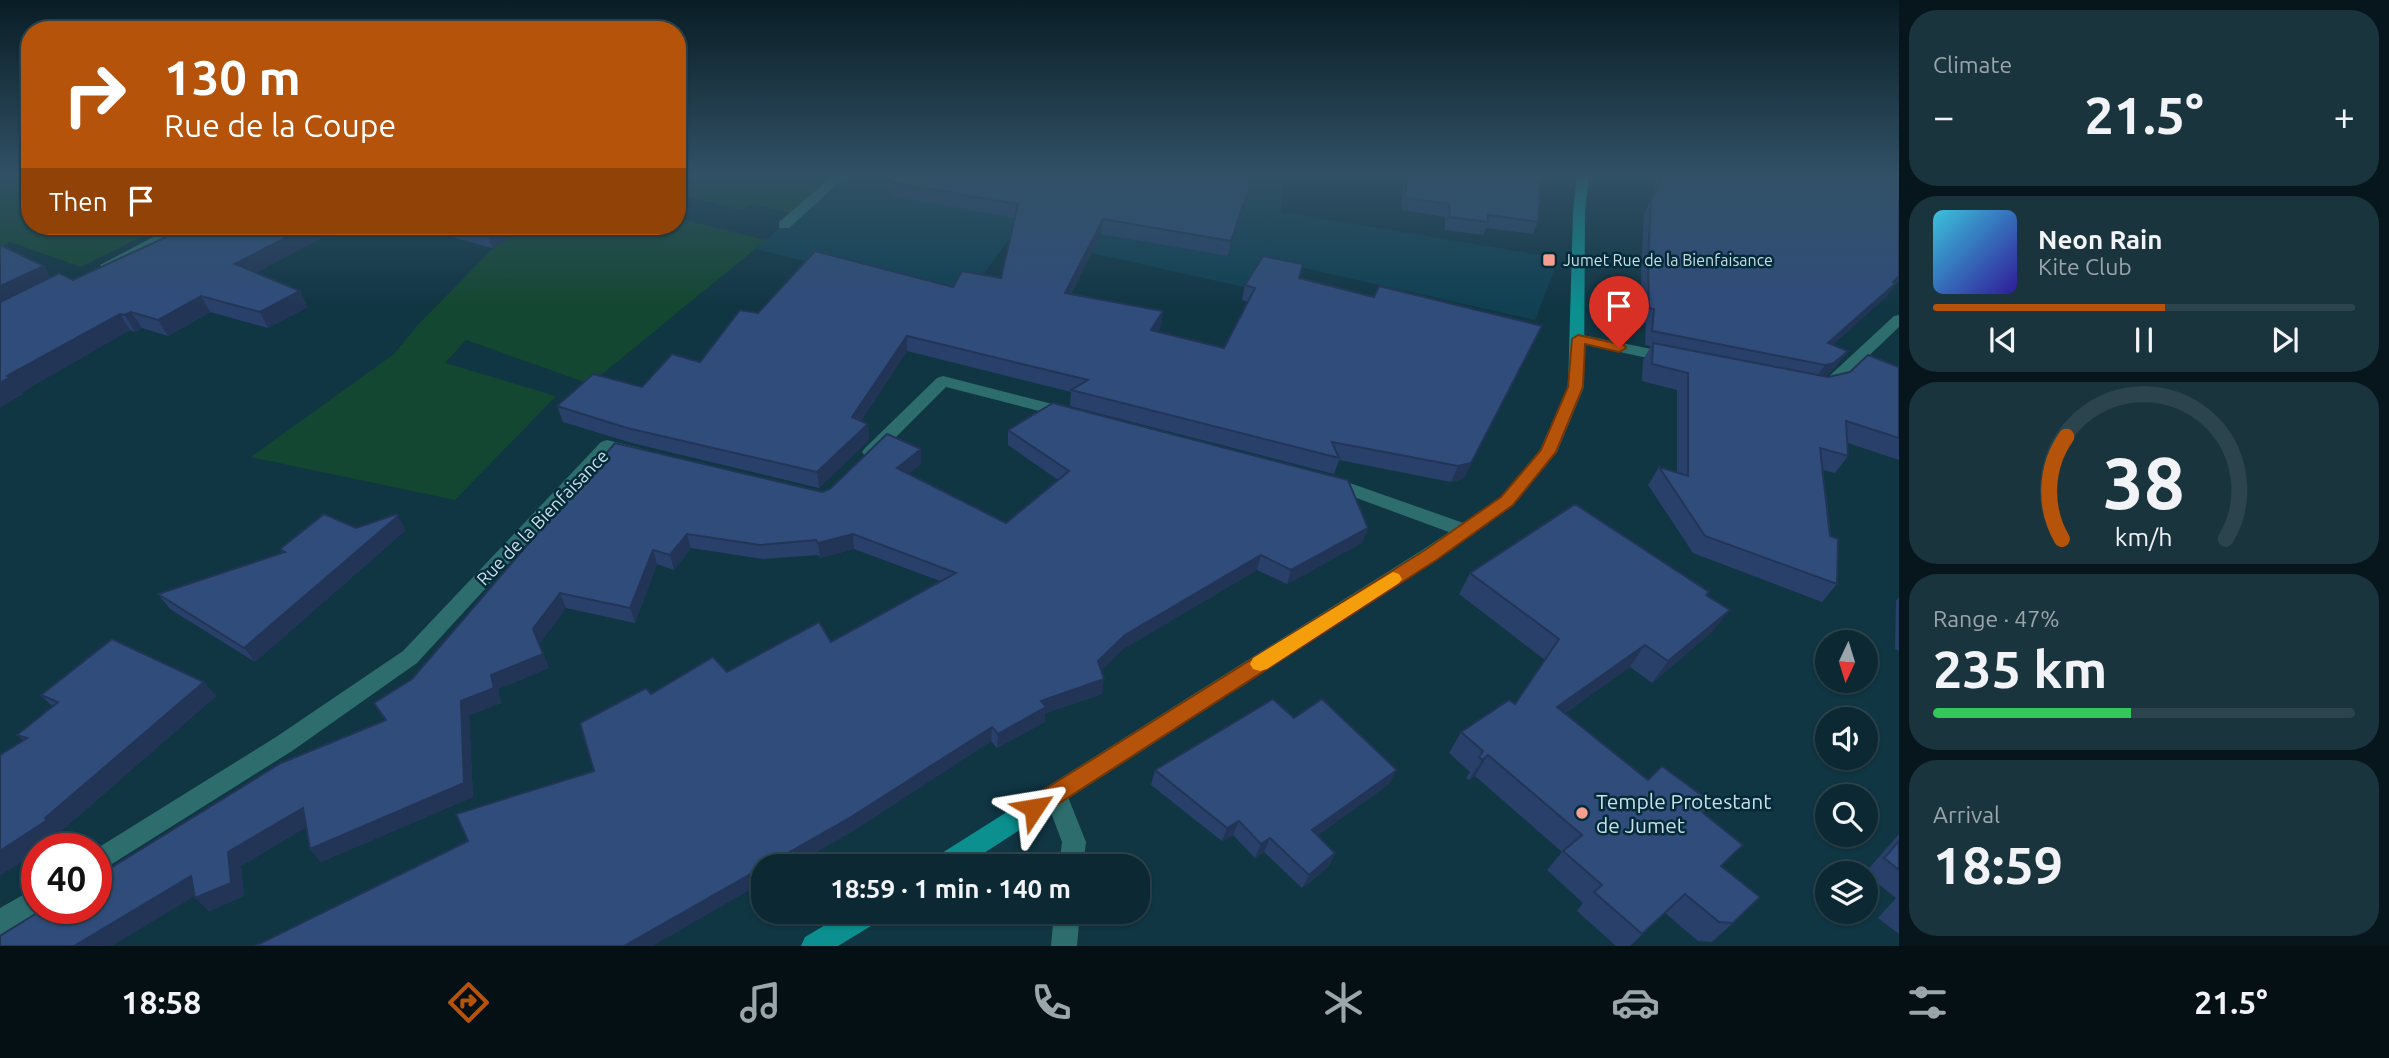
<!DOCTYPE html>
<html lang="en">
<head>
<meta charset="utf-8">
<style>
	:root { --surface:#0c2832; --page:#1a343e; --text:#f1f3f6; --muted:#9aa6ac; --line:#2c444d; --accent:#b45309 }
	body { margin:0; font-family:Ubuntu,sans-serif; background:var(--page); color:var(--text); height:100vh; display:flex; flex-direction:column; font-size:26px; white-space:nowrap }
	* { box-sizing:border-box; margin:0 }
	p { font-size:23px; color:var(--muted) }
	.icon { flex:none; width:38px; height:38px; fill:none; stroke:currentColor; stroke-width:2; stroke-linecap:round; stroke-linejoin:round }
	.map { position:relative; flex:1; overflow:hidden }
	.sheet { display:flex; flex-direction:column; gap:10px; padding:10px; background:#07161c; width:490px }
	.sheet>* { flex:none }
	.hud { position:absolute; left:21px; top:21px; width:665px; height:214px; border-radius:28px; box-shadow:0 2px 5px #0004,0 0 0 2px var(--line); background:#b45309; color:#fff; overflow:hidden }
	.needle { width:46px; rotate:184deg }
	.controls { position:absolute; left:1815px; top:630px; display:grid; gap:14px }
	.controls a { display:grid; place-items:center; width:63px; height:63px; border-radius:50%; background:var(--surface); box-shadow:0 2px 5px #0004,0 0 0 2px var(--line); font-size:35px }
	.speed { position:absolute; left:21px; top:833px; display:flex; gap:14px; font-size:35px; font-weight:700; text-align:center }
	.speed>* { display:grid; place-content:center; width:91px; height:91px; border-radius:50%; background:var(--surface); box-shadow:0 2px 5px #0004,0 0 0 2px var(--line); line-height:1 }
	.speed .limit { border:10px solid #d22; background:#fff; color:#111 }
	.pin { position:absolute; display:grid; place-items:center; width:60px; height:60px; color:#fff; margin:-72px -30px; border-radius:50% 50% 50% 0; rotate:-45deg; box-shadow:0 0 7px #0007 }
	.pin .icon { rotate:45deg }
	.me { position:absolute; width:77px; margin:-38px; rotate:57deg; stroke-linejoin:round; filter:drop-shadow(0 0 5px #0008) }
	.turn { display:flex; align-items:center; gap:24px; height:147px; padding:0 28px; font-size:32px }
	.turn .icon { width:91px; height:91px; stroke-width:2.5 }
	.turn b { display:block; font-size:49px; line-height:60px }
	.then { display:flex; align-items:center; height:66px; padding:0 28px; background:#0003; gap:14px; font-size:26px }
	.big { font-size:52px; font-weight:700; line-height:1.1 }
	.sheet .card { flex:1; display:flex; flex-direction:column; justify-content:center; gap:10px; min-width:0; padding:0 24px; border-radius:28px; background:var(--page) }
	.sheet .dial { align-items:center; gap:0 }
	.dial svg { height:182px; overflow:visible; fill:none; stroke:var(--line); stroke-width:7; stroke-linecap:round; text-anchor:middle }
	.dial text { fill:var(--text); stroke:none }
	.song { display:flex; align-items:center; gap:21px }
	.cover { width:84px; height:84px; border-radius:10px; background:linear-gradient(135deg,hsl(190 70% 55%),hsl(250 70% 35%)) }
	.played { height:7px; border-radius:4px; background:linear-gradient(90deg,var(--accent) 55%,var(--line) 55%) }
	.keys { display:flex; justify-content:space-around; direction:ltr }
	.heat { display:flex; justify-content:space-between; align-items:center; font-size:38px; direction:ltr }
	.charge { height:10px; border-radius:5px; background:linear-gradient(90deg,#34c759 47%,var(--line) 0) }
	.trip { position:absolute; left:751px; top:854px; width:399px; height:70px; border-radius:28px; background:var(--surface); box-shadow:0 2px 5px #0004,0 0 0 2px var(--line); font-weight:700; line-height:70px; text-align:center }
	.dock { display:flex; height:112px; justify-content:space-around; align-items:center; background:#051014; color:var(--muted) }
	.dock .icon { width:49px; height:49px }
	.dock .active { color:var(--accent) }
	.dock b { font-size:32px; color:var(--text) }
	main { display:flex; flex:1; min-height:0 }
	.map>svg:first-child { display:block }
</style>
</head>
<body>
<main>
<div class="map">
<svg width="1899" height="946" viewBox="0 0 1899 946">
	<rect width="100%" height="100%" fill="#103543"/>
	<path fill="#104052" d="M840,175H1283L1281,212L1559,258L1535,320L1300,267L1292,298L1012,235L964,301L756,249Z"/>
	<g fill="#144731">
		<path d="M0,175H30V226H163L81,267L10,242L0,247Z"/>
		<path d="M698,175H841L797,214L753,204L740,210L677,194V190Z"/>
		<path d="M677,218L766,240L590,384L466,340L445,363L556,396L455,500L251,457L394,354L418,325L492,249L527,226H677Z"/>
	</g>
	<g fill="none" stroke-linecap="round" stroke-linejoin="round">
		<g fill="#2d6d6d" fill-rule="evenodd">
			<path d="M834,175H847L789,228H779V222Z"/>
			<path d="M174,226H191L112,268H102L100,265Z"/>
			<path d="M1899,315V327L1836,387L1816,388L1814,385L1816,382L1825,380L1894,316Z"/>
			<path d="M1578,334L1671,353L1679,358L1671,363L1573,342L1570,339L1573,336Z"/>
			<path d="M943,376L1072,409L1074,413L1066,418L946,387L877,456H865L862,452L865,448L937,378Z"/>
			<path d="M607,440L640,448L643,452L634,458L611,452L417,663L292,751L96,874V849L276,737L403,651L601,442Z"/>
			<path d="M1330,476L1472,526L1474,531L1472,536L1465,538L1324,486L1321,482L1324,478Z"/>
			<path d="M1056,783L1064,787L1086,842L1083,866H1059L1062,842L1044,794L1048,787Z"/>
			<path d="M37,887V908H45L0,935V908Z"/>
			<path d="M1054,912H1080L1077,946H1051Z"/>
		</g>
		<g fill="#0b8f8f" fill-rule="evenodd">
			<path d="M1577,175H1589L1585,212L1584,387L1557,452L1513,505L1438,559L964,866H931L934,858L1424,549L1501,497L1540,450L1568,387L1573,212Z"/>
			<path d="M847,912H883L879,921L838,946H801L805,937Z"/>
		</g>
	</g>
	<g fill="#29416a">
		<path d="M1407,175L1538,222L1533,234L1486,228L1483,235L1445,230V217L1402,210V191Z"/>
		<path d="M1655,175H1899V281L1894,286L1886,297L1832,345L1837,365L1825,377H1828L1899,367V460L1848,443V456L1835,473L1823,470L1837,584L1822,602L1693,553L1648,485L1659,467L1677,473V390L1642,381L1643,360L1651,346L1645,345L1646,323L1642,322L1641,273L1644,213L1654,194Z"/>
		<path d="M1252,179L1249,193L1228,256L1101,234L1071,294L1163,311L1161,326L1157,332L1224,348L1248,302L1242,300L1245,285L1299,278L1374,297L1542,326L1463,479L1451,482L1339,460L1334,474L1070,406L1071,392L907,351L861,421L868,424L869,440L819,488L632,443L563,422L557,406L642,387L700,362L758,313L953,287L1001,278L1015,218L890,196L889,182Z"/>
		<path d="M412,226H527L492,248Z"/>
		<path d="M0,245L51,277L73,280L256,273L308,307L268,328L210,312L168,336L142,328L135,332L130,330L22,392L23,394L0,407Z"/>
		<path d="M1008,430L1368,528L1362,543L1287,584L1257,570L1123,649L1101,670L1102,694L1045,713V722L997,748L991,741L853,831L791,866H763V882L652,946H255L468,841L594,771L651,694L831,642L940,581L854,549L820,558L818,555L763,559L691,548L674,570L657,564L635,623L566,608L539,644L549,668L498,689L501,703L469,715L473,797L321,862L310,849L306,827L241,866L244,896L209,911L195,898L385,720L374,703L412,679L615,443L822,492L830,489L921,449V464L908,474L1006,523L1058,480L1008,445Z"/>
		<path d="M406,530L255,662L170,609L158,594L282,553L280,549Z"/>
		<path d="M1470,573L1709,592L1707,595L1713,631L1652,683L1630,667L1565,713L1648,780L1703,813L1721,866L1733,923L1712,942L1698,941L1665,913L1630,946H1616L1577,911L1583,903L1547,870L1562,852L1475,776L1469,780L1466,778L1470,772L1449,753L1461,732L1515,704L1545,660L1459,594Z"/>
		<path d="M1899,597V651L1895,649L1896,601Z"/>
		<path d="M41,695L216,696L60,832L62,835L37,849V852L0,875L23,740L17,735L53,707Z"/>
		<path d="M1155,770L1389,784L1318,835L1335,853L1328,867L1302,888L1264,852L1255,858L1233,835L1222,841L1151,785Z"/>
		<path d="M1899,834V934L1878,918L1896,898L1865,873Z"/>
	</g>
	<g fill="#223556">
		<path d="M677,175H698L677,190Z"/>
		<path d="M1252,179L1249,193L1228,256L1231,241Z"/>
		<path d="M1103,219L1101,234L1064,308L1065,293Z"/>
		<path d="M308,226H344L243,280L235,264Z"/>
		<path d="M498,226H527L492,248L487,233Z"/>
		<path d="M44,266L54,282L0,308V286Z"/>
		<path d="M1899,276V281L1894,286L1886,297L1818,357L1828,343Z"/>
		<path d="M300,291L308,307L268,328L260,312Z"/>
		<path d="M201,296L210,312L168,336L158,320Z"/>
		<path d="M1163,311L1161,326L1148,345L1151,330Z"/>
		<path d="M131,312L142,328L135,332L125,315Z"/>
		<path d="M120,314L130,330L22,392L23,394L0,407V383L7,376Z"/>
		<path d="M1542,326L1463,479L1451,482L1458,466Z"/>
		<path d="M907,336V351L853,433L852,417Z"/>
		<path d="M1848,351L1837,365L1824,378L1815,379L1825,365Z"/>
		<path d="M868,424L869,440L819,488L817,472Z"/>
		<path d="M921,449V464L897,483V468Z"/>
		<path d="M398,516L406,530L255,662L244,648Z"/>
		<path d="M1368,528L1362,543L1287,584L1291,570Z"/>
		<path d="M687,534L691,548L674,570L670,555Z"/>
		<path d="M853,534L854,549L820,558L818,543Z"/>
		<path d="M653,550L657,564L635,623L630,608Z"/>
		<path d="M1261,555L1257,570L1123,649L1095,676L1098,661L1125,635Z"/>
		<path d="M560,593L566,608L539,644L549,668L498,689L501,703L469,715L473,797L321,862L310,849L461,701L491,675L533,629Z"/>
		<path d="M1730,610L1713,631L1652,683L1668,661Z"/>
		<path d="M1645,645L1630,667L1543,728L1557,707Z"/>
		<path d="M1104,679L1102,694L1045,713V722L997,748L998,734L1041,701Z"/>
		<path d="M204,682L216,696L60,832L62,835L41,849H37V852L0,875V851L45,818Z"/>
		<path d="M992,727L991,741L853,831L791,866H765Z"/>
		<path d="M1488,755L1475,776L1469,780L1482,760Z"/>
		<path d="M1397,770L1389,784L1306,844L1312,830Z"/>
		<path d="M303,808L314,822L241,866L244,896L209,911L195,898L228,852Z"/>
		<path d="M1239,821L1233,835L1222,841L1227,828Z"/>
		<path d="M1270,838L1264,852L1255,858L1261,844Z"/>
		<path d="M1335,853L1328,867L1302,888L1309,875Z"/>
		<path d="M763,867V882L652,946H624Z"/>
		<path d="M191,876L205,890L112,946H74Z"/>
	</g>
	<g fill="#304c7b" stroke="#223556" stroke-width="2">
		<path d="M895,175H1223L1252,179L1231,241L1103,219L1065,293L1163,311L1151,330L1224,348L1255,288L1245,285L1263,256L1303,264L1299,278L1374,297L1379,286L1542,326L1471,463L1458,466L1332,442L1339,458L1071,390L1088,380L907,336L852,417L868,424L817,472L627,428L557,406L593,374L642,387L672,354L700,362L740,310L758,313L815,251L953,287L962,271L1001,278L1018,204L889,182Z"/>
		<path d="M1407,175H1541L1538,222L1488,215V222L1450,217L1449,204L1406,198V179Z"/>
		<path d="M1660,175H1899V276L1893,282L1896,283L1828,343L1848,351L1834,363L1825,365L1652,331L1654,309L1649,308L1648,260L1651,200L1660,182Z"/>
		<path d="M190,226H308L235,264L300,291L260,312L201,296L158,320L131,312L125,315L120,314L7,376L11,377L0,383V302L59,273L73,280Z"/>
		<path d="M462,226H498L487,233Z"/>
		<path d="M0,245L44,266L0,286Z"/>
		<path d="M1653,343L1828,377L1850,372L1868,355L1899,367V438L1846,421L1848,456L1820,448L1830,536L1838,539L1837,584L1705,536L1659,467L1688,476V373L1652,364Z"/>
		<path d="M1053,403L1348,480L1368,528L1291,570L1261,555L1125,635L1098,661L1104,679L1041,701L1046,707L998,734L992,727L851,817L624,946H255L468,841L456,814L594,771L580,723L646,688L651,694L713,657L727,672L819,622L831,642L956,573L853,534L818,543L816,540L760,545L687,534L670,555L653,550L630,608L560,593L533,629L543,654L491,675L494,688L461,701L464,783L310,849L303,808L228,852L231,883L195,898L191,876L74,946H0V936L45,908H96V877L281,763L386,720L374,703L412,679L615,443L822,492L830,489L887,434L921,449L897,468L1006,523L1069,471L1008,430Z"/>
		<path d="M1575,504L1709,592L1706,595L1730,610L1668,661L1645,645L1557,707L1648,780L1662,766L1712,803L1702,812L1743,845L1721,866L1760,897L1733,923L1719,922L1685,894L1642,934L1594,892L1602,885L1563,851L1582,835L1488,755L1482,760L1479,757L1483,751L1461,732L1509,700L1515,704L1559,639L1470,573Z"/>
		<path d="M324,514L356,528L397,514L398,516L244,648L158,594L285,552L280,549Z"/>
		<path d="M112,639L204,682L45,818L46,821L0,851V755L27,738L17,735L58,702L41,695Z"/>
		<path d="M1273,699L1294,718L1322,699L1397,770L1312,830L1335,853L1309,875L1270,838L1261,844L1239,821L1227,828L1155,770Z"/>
		<path d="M1899,841V870L1884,858Z"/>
	</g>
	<linearGradient id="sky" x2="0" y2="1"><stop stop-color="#091d25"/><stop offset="0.57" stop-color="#315166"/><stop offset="1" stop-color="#315166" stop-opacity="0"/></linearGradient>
	<rect width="1899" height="307" fill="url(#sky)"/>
	<path fill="#b45309" stroke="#753606" stroke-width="2" d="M1578,335L1624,345L1626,348L1619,352L1585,344L1583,387L1556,452L1513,505L1438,559L1041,815L1034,818L1026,815L1023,808L1026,801L1425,550L1501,497L1541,450L1568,387L1572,339Z"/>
	<path fill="#f59e0b" d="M1393,572L1399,574L1402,579L1399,583L1267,669L1260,671L1253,669L1250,664L1253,658Z"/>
	<g fill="#f59d8e" stroke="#042b39" stroke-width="2.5">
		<rect x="1542" y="253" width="14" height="14" rx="3.5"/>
		<circle cx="1582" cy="813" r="7"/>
	</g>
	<g text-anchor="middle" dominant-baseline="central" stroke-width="5" stroke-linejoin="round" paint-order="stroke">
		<g font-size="16" fill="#ccdfe8" stroke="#042b39" text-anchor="start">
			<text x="1563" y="260">Jumet Rue de la Bienfaisance</text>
		</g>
		<g font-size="18" fill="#ccdfe8" stroke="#042b39">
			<text transform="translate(542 517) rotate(-46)">Rue de la Bienfaisance</text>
		</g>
		<g font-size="21" fill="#ccdfe8" stroke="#042b39" text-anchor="start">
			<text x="1596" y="801">Temple Protestant<tspan x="1596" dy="24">de Jumet</tspan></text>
		</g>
	</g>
</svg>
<div class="controls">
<a><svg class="needle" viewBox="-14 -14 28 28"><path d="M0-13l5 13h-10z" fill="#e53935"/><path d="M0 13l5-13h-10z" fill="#9aa6ac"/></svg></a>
<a><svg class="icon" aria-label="sound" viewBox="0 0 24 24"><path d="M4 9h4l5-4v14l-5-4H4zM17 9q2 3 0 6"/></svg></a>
<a><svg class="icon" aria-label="search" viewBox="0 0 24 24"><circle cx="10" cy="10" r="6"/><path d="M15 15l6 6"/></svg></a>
<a><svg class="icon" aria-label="layers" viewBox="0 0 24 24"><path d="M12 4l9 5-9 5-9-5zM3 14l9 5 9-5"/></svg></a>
</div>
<div class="speed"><div class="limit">40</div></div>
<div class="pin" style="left:1619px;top:348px;background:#d93025"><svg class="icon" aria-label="arrive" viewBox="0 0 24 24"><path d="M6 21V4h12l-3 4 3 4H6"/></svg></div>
<svg class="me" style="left:1034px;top:808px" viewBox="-20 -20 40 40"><path d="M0-17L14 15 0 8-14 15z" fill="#b45309" stroke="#fff" stroke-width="4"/></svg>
<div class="trip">18:59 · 1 min · 140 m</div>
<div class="hud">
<div class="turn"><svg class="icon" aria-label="right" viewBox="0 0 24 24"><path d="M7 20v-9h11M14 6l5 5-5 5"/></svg><div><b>130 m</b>Rue de la Coupe</div></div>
<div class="then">Then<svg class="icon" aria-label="arrive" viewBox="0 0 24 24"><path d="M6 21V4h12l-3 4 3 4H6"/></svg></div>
</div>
</div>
<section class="sheet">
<div class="card"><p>Climate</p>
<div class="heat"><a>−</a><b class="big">21.5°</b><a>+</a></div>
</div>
<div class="card">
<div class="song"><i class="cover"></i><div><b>Neon Rain</b><p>Kite Club</p></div></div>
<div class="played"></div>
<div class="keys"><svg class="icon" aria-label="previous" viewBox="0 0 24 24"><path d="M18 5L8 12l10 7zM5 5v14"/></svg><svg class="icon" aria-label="pause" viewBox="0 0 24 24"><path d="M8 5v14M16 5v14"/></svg><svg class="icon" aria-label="next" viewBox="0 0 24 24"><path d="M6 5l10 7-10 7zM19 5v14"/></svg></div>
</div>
<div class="card dial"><svg viewBox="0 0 100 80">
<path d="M14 69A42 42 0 1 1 86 69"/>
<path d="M14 69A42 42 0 0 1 16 24" stroke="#b45309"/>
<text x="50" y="56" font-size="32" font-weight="700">38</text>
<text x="50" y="72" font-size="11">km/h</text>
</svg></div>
<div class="card"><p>Range · 47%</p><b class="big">235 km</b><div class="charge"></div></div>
<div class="card"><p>Arrival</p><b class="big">18:59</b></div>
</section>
</main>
<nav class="dock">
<b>18:58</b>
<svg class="icon active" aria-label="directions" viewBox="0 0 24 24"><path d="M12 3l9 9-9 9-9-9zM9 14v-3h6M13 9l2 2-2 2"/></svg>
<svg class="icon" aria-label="music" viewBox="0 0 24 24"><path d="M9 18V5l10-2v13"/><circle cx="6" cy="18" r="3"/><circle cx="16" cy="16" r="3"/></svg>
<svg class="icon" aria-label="phone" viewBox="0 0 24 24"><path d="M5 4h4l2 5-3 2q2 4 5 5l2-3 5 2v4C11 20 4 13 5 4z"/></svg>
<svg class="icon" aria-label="climate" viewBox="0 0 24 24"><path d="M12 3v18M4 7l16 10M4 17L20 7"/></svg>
<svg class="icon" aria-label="car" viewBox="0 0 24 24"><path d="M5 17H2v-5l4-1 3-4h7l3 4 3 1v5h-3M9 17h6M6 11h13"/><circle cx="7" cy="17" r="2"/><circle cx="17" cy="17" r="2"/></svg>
<svg class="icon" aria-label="filters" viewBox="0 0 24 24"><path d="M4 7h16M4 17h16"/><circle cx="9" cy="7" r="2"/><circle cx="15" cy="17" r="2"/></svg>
<b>21.5°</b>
</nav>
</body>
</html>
